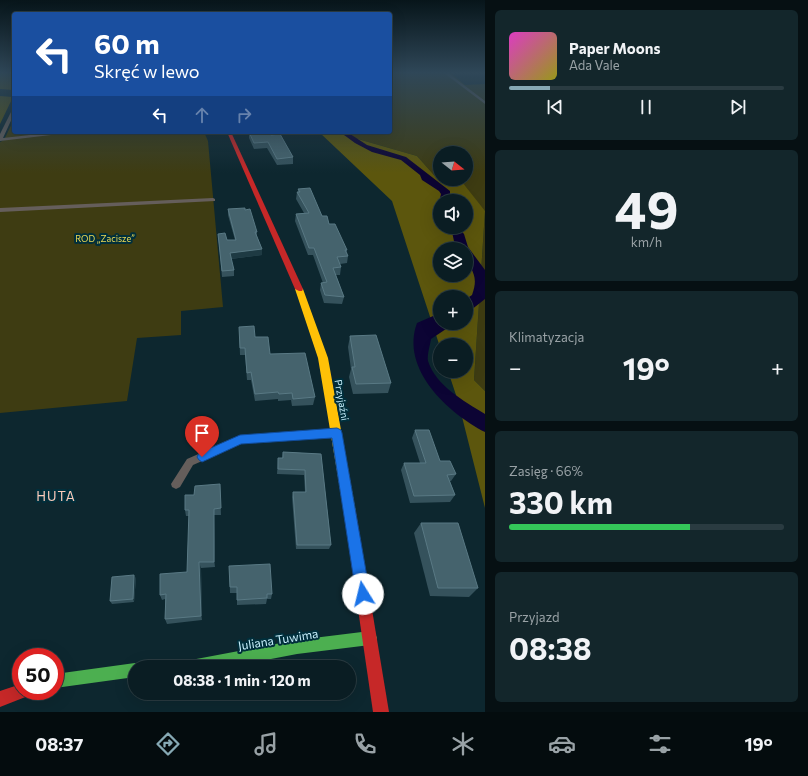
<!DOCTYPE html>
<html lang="pl">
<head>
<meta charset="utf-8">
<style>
	:root { --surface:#0a1d23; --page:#13262b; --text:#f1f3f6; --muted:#99a2a6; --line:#2a3b41; --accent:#86a9b4 }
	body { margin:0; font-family:Commissioner,sans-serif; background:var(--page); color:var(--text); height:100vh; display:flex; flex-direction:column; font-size:15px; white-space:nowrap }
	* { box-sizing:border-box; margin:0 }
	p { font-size:13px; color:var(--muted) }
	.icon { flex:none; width:22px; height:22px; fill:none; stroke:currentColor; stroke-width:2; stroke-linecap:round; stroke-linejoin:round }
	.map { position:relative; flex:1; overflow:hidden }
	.sheet { display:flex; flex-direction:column; gap:10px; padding:10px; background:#061013; width:323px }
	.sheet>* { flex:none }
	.hud { position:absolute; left:12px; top:12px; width:380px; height:122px; border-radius:4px; box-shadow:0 4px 16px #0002,0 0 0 1px var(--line); background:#1a4fa0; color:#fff; overflow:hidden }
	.needle { width:26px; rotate:107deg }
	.fabs { position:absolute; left:433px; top:146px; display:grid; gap:8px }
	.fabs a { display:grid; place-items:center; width:40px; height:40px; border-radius:50%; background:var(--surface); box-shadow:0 4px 16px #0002,0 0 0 1px var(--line); font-size:20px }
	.speed { position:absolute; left:12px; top:648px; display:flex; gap:8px; font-size:20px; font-weight:700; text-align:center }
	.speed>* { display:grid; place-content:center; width:52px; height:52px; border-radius:50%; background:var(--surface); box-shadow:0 4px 16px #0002,0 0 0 1px var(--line); line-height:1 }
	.speed .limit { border:6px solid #d22; background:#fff; color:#111 }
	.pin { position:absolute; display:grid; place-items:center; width:34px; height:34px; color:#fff; margin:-41px -17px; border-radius:50% 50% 50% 0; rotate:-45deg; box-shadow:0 0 4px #0007 }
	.pin .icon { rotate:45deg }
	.me { position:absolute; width:44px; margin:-22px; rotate:351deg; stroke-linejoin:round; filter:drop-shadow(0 0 3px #0008) }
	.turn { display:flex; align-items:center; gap:14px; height:84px; padding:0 16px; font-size:18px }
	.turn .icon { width:52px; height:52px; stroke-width:2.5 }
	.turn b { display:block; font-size:28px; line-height:34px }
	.lanes { display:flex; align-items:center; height:38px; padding:0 16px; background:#0003; justify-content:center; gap:20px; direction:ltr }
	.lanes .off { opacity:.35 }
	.big { font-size:30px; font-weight:700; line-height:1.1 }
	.sheet .tile { flex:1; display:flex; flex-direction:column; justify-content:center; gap:6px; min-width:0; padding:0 14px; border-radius:6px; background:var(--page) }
	.sheet .dial { align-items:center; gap:0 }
	.dial b { font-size:52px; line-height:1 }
	.song { display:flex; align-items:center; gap:12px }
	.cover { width:48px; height:48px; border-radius:6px; background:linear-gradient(135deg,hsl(310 70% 55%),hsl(60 70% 35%)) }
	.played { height:4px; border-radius:2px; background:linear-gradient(90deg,var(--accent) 15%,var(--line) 15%) }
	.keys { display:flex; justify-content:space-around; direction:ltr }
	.heat { display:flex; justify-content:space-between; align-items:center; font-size:22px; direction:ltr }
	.charge { height:6px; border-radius:3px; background:linear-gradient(90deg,#34c759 66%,var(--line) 0) }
	.trip { position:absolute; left:128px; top:660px; width:228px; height:40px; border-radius:20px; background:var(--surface); box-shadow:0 4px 16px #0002,0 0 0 1px var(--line); font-weight:700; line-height:40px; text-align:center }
	.dock { display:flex; height:64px; justify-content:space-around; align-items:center; background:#040c0e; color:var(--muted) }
	.dock .icon { width:28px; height:28px }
	.dock .on { color:var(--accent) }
	.dock b { font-size:18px; color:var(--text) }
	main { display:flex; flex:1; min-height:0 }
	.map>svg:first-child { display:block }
</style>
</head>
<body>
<main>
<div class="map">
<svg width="485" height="712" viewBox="0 0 485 712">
	<rect width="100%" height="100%" fill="#0d272f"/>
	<g fill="#3e3c12" fill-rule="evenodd">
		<path d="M390,73H451L465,85L485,84V391L474,380L485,211L441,183L417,156L344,135L342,132H390ZM440,153H466V179H440Z"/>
		<path d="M14,119V132H204L208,141L223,307L181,311V335L137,338L127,401L0,413V142L4,140Z"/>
	</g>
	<g fill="#5c560d" fill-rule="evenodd">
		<path d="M0,73H14V90L0,89Z"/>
		<path d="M0,96L13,97L0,124Z"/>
		<path d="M319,132H342L344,135L417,156L441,183L462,182L485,211L474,380L485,391V508L458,401L448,371H466V345H440V347L392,201ZM440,201H466V227H440ZM440,249H466V275H440ZM440,297H466V323H440Z"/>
	</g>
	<g fill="#0c0434">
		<path d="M340,132H347L367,145L406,157L450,191V201H440V206L439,203L441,194L439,191L422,180L420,175L401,160L372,152L355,143Z"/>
		<path d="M451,227H458L464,234L468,247L485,270V299L466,314V299L472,295C481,271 466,270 466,249H458L455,246Z"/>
		<path d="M440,313V323H455L431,339C430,345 427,355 428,361C436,386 464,401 485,414V432C448,413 400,369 417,323Z"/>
	</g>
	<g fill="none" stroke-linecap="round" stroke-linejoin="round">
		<g fill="#655e5b" fill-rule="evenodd">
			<path d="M448,73L485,101V104L444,73Z"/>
			<path d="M14,109V114L3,138L57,132H70L68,133L0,141V134L12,110Z"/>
			<path d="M213,198L215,199V201L0,212V208Z"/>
			<path d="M334,429L337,430L339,433L337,436L334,437L241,444L193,465L180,487L176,489L172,487L171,484L187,459L240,436Z"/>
		</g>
		<g fill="#4caf50" fill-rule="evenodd">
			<path d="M370,631L375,633L377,638L375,643L370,645L297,654L229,667H184L186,662L191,660L297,640Z"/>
			<path d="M135,663L140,665L141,667H135V677L55,688V674Z"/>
		</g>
		<path fill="#ffc107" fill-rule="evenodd" d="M296,287H299L303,289L328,358L356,513L354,517L350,519L346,517L344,513L318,358L295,289Z"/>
		<g fill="#c62828" fill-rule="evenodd">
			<path d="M227,132H231L303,289L302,291H299L295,289Z"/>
			<path d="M350,507L354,509L356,513L389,712H373L344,513L346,509Z"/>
			<path d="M21,684V691H31L28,696L0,707V691Z"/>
		</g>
	</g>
	<g fill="#35525c">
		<path d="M249,132L271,135L293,157V164L277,165L267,148L254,149L249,138Z"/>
		<path d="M298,189L329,224L347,250V252L348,256L347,263L340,264L341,267L340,275H336L344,297L342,304L324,303L320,290L321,283H323L313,255H308L295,221L296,214L304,213L296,199L297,192H298Z"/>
		<path d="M228,209L245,210L257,232V236L262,249V255L231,259L234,270V276L222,277L218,234L227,240H235L228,215Z"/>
		<path d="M239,327L255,337L270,354L315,397L313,405L292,406L291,400L278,401V399L255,401L251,380H247L245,355H240Z"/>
		<path d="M350,336L391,383L388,393L353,394L349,377L351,369L348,347Z"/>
		<path d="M415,430L440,461L456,474L451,481H450L455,495L450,502L410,503L401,470L404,463H420L412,438Z"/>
		<path d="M283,452L321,454L331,545L329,549H296L292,497L293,492H305L304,475L277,474L278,458H282Z"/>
		<path d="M220,490L221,515H214L215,567L201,568L202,620L167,624L165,619V599L162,600L160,595L187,572L189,516H186L185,510L194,495Z"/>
		<path d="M421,523L478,588L469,597L430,596L414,533Z"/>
		<path d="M229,566L272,594L271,599H267L266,604L237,605V593H230Z"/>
		<path d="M136,578L134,602L112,604L110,601Z"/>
	</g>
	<g fill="#1e3a43">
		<path d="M262,249V255L230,259V253Z"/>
		<path d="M214,509V515L215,567L214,562Z"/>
		<path d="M199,562L201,568L202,620L201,616Z"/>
		<path d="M134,575L136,578L134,602L133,599Z"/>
	</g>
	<g fill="#45636d" stroke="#597984">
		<path d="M249,132H270L271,135L280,134L293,157L277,159L268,142L254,143Z"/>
		<path d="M310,188L322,216H327L329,224H335L347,250H345L348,256L337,257L341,267L333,268L344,297L325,295L321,283L327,282L314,248H309L296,214L309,213L297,192H300L298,189Z"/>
		<path d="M245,208V210L250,209L257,232H255L262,249L230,253L234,270L222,271L218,234L225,233L227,240H236L228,209Z"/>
		<path d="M254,326L255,337H268L270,354L305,353L315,397L293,399L292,393L279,394L278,392L255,394L251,372L247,373L245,348H240L239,327Z"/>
		<path d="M376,335L391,383L356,384L352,367H355L350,336Z"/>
		<path d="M415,430H429L440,461H450L456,474L447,475L455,495L414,496L404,463H426Z"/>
		<path d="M283,452L321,454L331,545H297L293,492H306L305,470L278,469V458H283Z"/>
		<path d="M220,484L221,508L214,509V562H199L201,616L165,619L166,594L160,595V574L187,572L189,510H185V495H194L195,486Z"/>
		<path d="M421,523H458L478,588H438Z"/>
		<path d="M270,564L272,594H267V598L237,600V587H230L229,566Z"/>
		<path d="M134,575L133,599L110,601L112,577Z"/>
	</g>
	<linearGradient id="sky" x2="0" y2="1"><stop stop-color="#07151a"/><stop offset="0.42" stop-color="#2f4758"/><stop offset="1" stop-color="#2f4758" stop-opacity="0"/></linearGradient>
	<rect width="485" height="173" fill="url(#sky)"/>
	<path fill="#1a73e8" stroke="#114b97" d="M337,428L341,430L342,433L370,594L368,599L363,601L358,599L356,594L332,438L241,444L202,462L199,460L197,457L199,453L240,435Z"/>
	<g text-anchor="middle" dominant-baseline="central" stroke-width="4" stroke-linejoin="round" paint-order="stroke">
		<g font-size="9" fill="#ead854" stroke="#002f3c">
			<text x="105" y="238">ROD „Zacisze”</text>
		</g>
		<g font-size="10" fill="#c7effc" stroke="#002f3c">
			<text transform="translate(342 400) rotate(80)">Przyjaźni</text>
		</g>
		<g font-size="12" fill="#c7effc" stroke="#002f3c">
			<text transform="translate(278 639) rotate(-9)">Juliana Tuwima</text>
		</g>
		<g font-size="13" letter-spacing="1" fill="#fccbba" stroke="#002f3c">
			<text x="56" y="496">HUTA</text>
		</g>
	</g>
</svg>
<div class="fabs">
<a><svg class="needle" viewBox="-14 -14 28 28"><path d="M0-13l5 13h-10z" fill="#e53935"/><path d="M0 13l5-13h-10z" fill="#99a2a6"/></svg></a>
<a><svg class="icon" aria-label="sound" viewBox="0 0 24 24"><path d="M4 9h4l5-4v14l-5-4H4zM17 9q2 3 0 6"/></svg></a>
<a><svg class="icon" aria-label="layers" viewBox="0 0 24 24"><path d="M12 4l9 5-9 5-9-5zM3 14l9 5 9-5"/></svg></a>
<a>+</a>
<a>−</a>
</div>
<div class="speed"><div class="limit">50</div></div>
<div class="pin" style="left:202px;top:457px;background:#d93025"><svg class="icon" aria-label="arrive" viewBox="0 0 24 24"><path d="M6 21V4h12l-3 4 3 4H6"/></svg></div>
<svg class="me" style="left:363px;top:594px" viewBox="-20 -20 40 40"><circle r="19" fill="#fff"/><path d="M0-13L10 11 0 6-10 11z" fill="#1a73e8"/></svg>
<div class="trip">08:38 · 1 min · 120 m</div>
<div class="hud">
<div class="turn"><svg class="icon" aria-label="left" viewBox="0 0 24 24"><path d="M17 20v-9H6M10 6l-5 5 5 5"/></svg><div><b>60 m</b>Skręć w lewo</div></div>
<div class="lanes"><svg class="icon" aria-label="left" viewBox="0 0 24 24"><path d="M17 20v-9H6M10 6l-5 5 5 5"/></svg><svg class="icon off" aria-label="ahead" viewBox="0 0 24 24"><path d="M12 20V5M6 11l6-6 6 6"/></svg><svg class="icon off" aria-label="right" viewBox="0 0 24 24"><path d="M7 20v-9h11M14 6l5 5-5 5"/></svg></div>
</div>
</div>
<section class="sheet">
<div class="tile">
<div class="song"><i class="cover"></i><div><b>Paper Moons</b><p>Ada Vale</p></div></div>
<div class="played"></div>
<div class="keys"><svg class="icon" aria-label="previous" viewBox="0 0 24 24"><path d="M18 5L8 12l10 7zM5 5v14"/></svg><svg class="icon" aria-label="pause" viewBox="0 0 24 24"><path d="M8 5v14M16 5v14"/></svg><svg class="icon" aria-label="next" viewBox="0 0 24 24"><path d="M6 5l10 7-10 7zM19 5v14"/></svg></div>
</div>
<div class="tile dial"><b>49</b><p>km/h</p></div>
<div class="tile"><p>Klimatyzacja</p>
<div class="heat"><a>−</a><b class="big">19°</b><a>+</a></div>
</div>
<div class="tile"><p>Zasięg · 66%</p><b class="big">330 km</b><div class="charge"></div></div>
<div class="tile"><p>Przyjazd</p><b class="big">08:38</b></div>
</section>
</main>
<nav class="dock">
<b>08:37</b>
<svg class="icon on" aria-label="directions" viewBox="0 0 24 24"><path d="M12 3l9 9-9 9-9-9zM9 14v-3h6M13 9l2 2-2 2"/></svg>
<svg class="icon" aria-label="music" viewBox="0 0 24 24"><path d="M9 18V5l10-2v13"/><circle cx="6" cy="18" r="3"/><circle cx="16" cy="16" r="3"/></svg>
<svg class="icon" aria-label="phone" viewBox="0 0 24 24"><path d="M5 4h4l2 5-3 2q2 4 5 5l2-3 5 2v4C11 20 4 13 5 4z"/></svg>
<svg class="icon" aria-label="climate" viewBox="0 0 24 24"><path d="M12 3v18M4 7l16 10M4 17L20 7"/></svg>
<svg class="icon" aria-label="car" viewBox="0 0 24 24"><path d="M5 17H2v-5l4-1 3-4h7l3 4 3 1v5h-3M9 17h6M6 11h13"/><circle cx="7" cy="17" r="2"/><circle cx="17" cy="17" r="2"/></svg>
<svg class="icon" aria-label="filters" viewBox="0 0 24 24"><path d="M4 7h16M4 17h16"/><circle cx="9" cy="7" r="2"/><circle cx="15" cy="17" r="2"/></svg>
<b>19°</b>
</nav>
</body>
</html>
